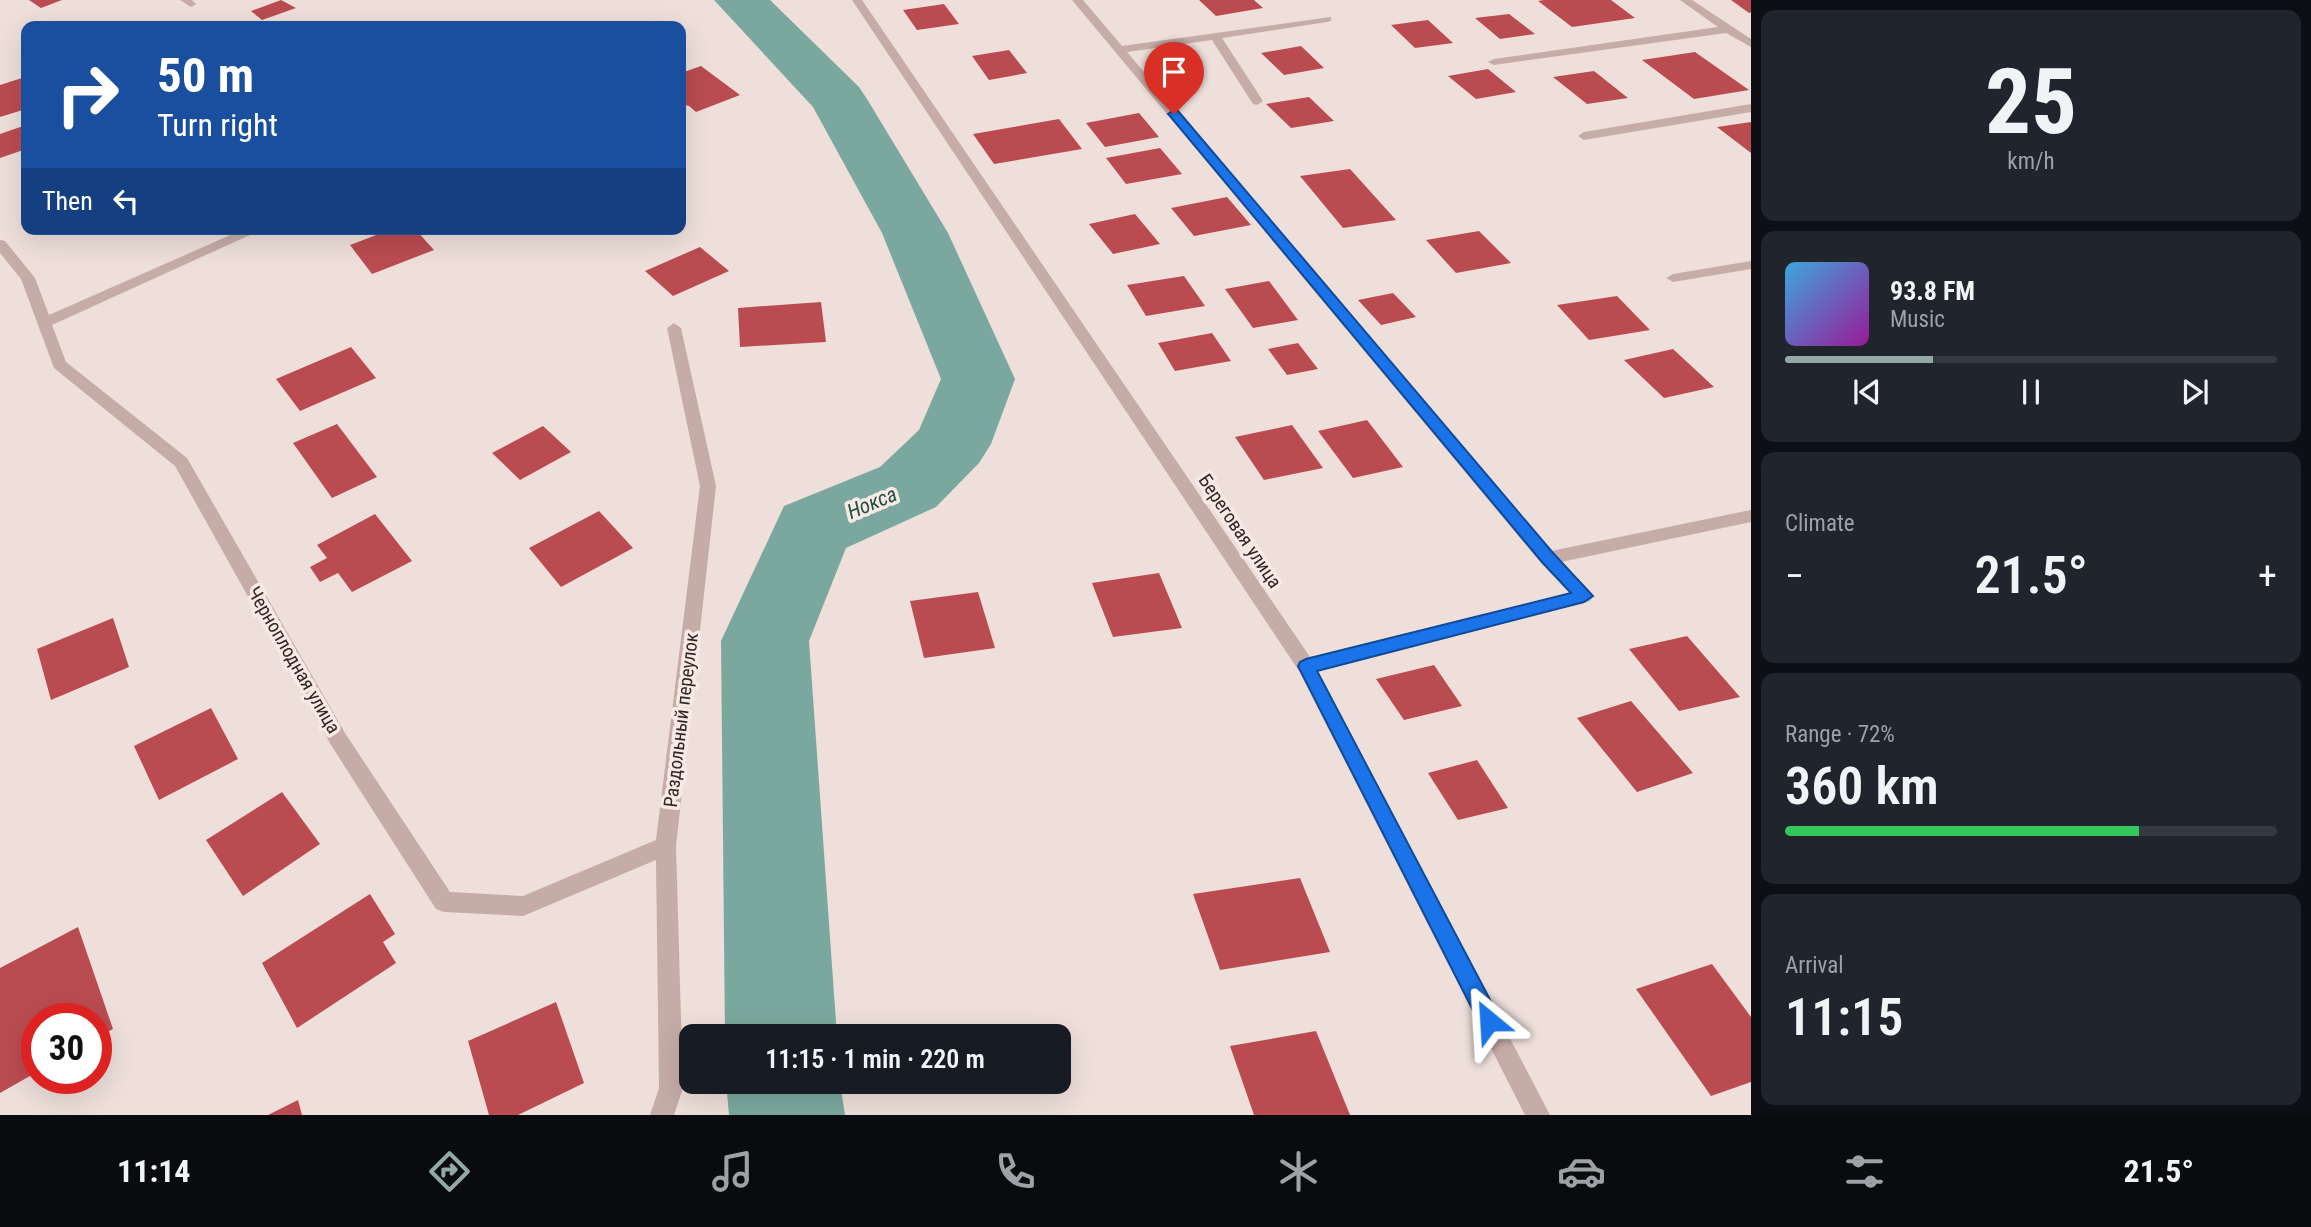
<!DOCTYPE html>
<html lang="en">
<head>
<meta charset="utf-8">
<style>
	:root { --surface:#171b24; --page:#20242c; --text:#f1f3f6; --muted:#9ea1a6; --line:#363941; --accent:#93a9a6 }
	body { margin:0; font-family:"Roboto Condensed",sans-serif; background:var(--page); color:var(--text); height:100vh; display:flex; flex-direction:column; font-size:26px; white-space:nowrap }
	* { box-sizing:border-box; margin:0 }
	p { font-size:23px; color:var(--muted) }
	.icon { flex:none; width:38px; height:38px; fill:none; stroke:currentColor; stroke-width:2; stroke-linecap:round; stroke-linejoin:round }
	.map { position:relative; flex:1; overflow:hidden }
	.side { display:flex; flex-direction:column; gap:10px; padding:10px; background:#0d0f14; width:560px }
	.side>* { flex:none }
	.top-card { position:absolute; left:21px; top:21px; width:665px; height:214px; border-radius:14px; box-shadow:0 7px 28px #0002; background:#1a4fa0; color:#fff; overflow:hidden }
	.speed { position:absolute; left:21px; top:1003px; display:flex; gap:14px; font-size:35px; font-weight:700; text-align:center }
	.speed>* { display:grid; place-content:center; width:91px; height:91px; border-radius:50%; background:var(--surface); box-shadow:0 7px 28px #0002; line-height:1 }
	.speed .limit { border:10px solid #d22; background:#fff; color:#111 }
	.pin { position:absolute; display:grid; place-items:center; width:60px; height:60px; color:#fff; margin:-72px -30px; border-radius:50% 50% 50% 0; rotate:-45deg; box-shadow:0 0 7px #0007 }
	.pin .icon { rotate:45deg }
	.me { position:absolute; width:77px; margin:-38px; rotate:333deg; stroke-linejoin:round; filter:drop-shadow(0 0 5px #0008) }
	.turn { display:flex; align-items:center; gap:24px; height:147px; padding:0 21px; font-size:32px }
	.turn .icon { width:91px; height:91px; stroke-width:2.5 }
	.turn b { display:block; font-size:49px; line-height:60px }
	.then { display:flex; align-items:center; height:66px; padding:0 21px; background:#0003; gap:14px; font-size:26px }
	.big { font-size:52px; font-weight:600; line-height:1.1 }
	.side .card { flex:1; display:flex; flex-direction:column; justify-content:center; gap:10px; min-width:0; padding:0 24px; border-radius:14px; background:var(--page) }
	.side .dial { align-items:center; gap:0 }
	.dial b { font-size:91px; line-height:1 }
	.song { display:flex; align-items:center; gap:21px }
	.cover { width:84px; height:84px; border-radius:10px; background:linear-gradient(135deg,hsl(200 70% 55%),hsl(300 70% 35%)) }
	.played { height:7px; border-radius:4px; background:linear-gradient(90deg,var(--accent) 30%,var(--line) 30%) }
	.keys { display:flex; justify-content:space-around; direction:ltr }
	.heat { display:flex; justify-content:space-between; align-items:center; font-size:38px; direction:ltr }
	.charge { height:10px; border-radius:5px; background:linear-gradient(90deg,#34c759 72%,var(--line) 0) }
	.trip { position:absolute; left:679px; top:1024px; width:392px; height:70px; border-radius:14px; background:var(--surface); box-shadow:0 7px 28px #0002; font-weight:600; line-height:70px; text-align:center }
	.dock { display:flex; height:112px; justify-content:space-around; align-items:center; background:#090b0e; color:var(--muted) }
	.dock .icon { width:49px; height:49px }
	.dock .on { color:var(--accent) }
	.dock b { font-size:32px; color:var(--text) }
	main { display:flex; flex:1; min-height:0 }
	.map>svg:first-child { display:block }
</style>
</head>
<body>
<main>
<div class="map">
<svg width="1751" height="1115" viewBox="0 0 1751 1115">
	<rect width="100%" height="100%" fill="#eedfda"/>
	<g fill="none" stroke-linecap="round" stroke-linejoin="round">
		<g fill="#7ba89e" fill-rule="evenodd">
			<path d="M714,0H770L859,87L867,99L948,233L1015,379L991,444L979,463L936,507L846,548L809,641L837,1036H725L721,641L784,506L880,467L919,430L941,379L882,233L813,107Z"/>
			<path d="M726,1082H840L845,1115H729Z"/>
		</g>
	</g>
	<g fill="#ba4c51">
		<path d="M29,0H62L41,8Z"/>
		<path d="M281,0L296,8L262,20L251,11Z"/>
		<path d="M1199,0H1254L1263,8L1216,16Z"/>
		<path d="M1544,0H1611L1635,18L1572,27L1538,1Z"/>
		<path d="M1731,0H1751V12L1749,13Z"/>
		<path d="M944,4L959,24L917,30L903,10Z"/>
		<path d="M1509,14L1535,34L1500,39L1475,18Z"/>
		<path d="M1428,20L1453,43L1415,48L1391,25Z"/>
		<path d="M1301,46L1324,68L1284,75L1261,53Z"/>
		<path d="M1009,50L1027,73L989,80L972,56Z"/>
		<path d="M1695,52L1749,90L1694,99L1642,60Z"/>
		<path d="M701,66L740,95L696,112L689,106L681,104V73Z"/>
		<path d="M1488,69L1516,92L1476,99L1448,76Z"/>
		<path d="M1594,71L1628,98L1587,104L1553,77Z"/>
		<path d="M22,78L26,83V109L0,117V85Z"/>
		<path d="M1309,97L1334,121L1291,128L1266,104Z"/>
		<path d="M1139,113L1159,137L1105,147L1086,123Z"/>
		<path d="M1059,119L1082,149L994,164L973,134Z"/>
		<path d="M1751,122V153L1717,127Z"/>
		<path d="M26,125V149L0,158V134Z"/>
		<path d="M1160,148L1182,174L1126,184L1106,158Z"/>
		<path d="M1350,169L1396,220L1343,228L1300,176Z"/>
		<path d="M1227,197L1251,225L1194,236L1171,208Z"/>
		<path d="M1135,214L1160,244L1113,254L1089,224Z"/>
		<path d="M392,229H415L434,250L372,274L350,245Z"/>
		<path d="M1479,231L1511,263L1456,273L1426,240Z"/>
		<path d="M700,247L729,271L673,296L645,271Z"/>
		<path d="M1184,276L1205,306L1146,316L1127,285Z"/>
		<path d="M1269,281L1298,320L1253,328L1225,289Z"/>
		<path d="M1393,293L1416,317L1381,325L1358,300Z"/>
		<path d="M1617,296L1650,330L1589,340L1557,305Z"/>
		<path d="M821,302L826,342L740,347L738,308Z"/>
		<path d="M1212,333L1231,361L1175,371L1158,343Z"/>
		<path d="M1298,343L1318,369L1287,375L1268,349Z"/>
		<path d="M351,347L376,378L300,411L276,379Z"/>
		<path d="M1673,349L1714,387L1664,398L1624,360Z"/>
		<path d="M1367,420L1403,467L1353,478L1318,431Z"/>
		<path d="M337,424L377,477L332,498L293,443Z"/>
		<path d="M1292,425L1323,468L1264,480L1235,437Z"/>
		<path d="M543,426L571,452L520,480L492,453Z"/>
		<path d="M599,511L633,548L561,587L529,548Z"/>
		<path d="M375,514L412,561L352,592L338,573L320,582L310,567L327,558L317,545Z"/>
		<path d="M1159,573L1182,628L1113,637L1092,583Z"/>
		<path d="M978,592L995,648L924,658L910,601Z"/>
		<path d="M113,618L129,667L51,700L37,649Z"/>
		<path d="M1687,636L1740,697L1679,711L1629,649Z"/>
		<path d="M1434,665L1462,706L1404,720L1376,679Z"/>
		<path d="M1631,701L1693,773L1637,792L1577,718Z"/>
		<path d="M211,708L238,759L159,800L134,746Z"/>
		<path d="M1477,760L1508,808L1458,820L1428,773Z"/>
		<path d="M282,792L320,844L243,896L206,840Z"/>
		<path d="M1300,878L1330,952L1220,970L1193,894Z"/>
		<path d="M370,894L395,934L383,942L396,963L297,1028L262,963Z"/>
		<path d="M78,927L113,1029L96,1038V1018H37V1072L0,1093V968Z"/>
		<path d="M1712,964L1751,1017V1082L1711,1096L1636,989Z"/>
		<path d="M556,1002L584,1083L518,1115H489L468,1041Z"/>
		<path d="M1316,1031L1350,1115H1254L1230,1046Z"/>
		<path d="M298,1100L302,1115H268Z"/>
	</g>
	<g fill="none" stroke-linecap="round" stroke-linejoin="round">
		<g fill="#c5aca7" fill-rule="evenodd">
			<path d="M180,0H192L196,4L191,7Z"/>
			<path d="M852,0H862L1310,657L1570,593L1541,563L1072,0H1083L1122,46L1331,17V21L1327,22L1222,38L1263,101L1257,105L1253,104L1212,40L1127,52L1551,551L1751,510V522L1561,562L1590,591L1593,596L1590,601L1318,671L1550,1115H1525L1299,671Z"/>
			<path d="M1680,0H1692L1751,39V47L1726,33L1494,65L1488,62L1494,59L1718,27Z"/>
			<path d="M1751,104V112L1584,140L1578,136L1584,132Z"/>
			<path d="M244,229H263L52,325L66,362L187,458L345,733L450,892L523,896L656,840L700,486L667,328L674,323L681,328L716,486L676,846L683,1088L674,1115H650L659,1088L656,860L523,916L444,912L436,909L331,745L175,466L54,368L21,279L0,253V240L5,241L35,278L49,315Z"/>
			<path d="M1751,261V269L1673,282L1666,278L1673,274Z"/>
		</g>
	</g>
	<path fill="#1a73e8" stroke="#114b97" stroke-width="2" d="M1174,110L1178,111L1553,553L1593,596L1584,602L1317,671L1497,1013L1500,1021L1497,1028L1489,1031L1482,1028L1298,666L1300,662L1306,659L1571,593L1542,562L1170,116L1168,114Z"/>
	<g text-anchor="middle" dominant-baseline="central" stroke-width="7" stroke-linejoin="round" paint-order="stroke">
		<g font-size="19" fill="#322727" stroke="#f7eae5">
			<text transform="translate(1240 531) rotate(56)">Береговая улица</text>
			<text transform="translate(294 660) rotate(60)">Черноплодная улица</text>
			<text transform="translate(681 720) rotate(-83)">Раздольный переулок</text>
		</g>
		<g font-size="21" font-style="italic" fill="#214f45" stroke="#f7eae5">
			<text transform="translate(872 503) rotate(-23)">Нокса</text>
		</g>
	</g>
</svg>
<div class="speed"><div class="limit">30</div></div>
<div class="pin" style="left:1174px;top:114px;background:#d93025"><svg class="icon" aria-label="arrive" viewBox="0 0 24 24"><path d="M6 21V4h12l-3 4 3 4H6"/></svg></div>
<svg class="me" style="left:1489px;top:1021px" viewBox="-20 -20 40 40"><path d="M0-17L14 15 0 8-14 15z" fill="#1a73e8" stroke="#fff" stroke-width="4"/></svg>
<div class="trip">11:15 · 1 min · 220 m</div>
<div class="top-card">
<div class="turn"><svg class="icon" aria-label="right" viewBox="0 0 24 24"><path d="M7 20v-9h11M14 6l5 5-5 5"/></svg><div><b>50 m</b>Turn right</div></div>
<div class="then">Then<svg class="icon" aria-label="left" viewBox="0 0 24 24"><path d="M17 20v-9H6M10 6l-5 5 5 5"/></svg></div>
</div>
</div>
<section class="side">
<div class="card dial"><b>25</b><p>km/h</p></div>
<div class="card">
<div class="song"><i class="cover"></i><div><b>93.8 FM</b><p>Music</p></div></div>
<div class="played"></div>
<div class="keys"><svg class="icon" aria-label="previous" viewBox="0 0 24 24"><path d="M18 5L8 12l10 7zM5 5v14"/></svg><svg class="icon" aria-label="pause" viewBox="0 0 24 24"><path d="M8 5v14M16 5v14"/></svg><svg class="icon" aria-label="next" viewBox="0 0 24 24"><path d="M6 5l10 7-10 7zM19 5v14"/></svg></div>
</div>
<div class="card"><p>Climate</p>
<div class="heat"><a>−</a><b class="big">21.5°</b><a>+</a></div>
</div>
<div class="card"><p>Range · 72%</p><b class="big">360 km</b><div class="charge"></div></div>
<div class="card"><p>Arrival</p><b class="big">11:15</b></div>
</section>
</main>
<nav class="dock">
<b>11:14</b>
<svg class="icon on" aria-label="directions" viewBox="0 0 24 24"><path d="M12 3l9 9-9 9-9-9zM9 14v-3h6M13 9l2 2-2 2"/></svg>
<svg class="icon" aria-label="music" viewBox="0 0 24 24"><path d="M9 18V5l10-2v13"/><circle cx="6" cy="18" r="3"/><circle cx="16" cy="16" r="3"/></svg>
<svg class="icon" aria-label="phone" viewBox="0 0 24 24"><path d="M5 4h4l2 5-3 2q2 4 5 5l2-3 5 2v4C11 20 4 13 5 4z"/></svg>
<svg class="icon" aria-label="climate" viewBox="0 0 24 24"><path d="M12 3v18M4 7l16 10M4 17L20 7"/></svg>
<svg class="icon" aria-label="car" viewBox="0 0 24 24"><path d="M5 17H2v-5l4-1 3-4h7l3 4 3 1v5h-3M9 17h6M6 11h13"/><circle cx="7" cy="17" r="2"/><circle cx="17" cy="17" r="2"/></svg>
<svg class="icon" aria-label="filters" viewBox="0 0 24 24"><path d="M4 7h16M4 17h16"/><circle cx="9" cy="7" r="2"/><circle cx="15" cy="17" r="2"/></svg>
<b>21.5°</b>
</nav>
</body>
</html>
